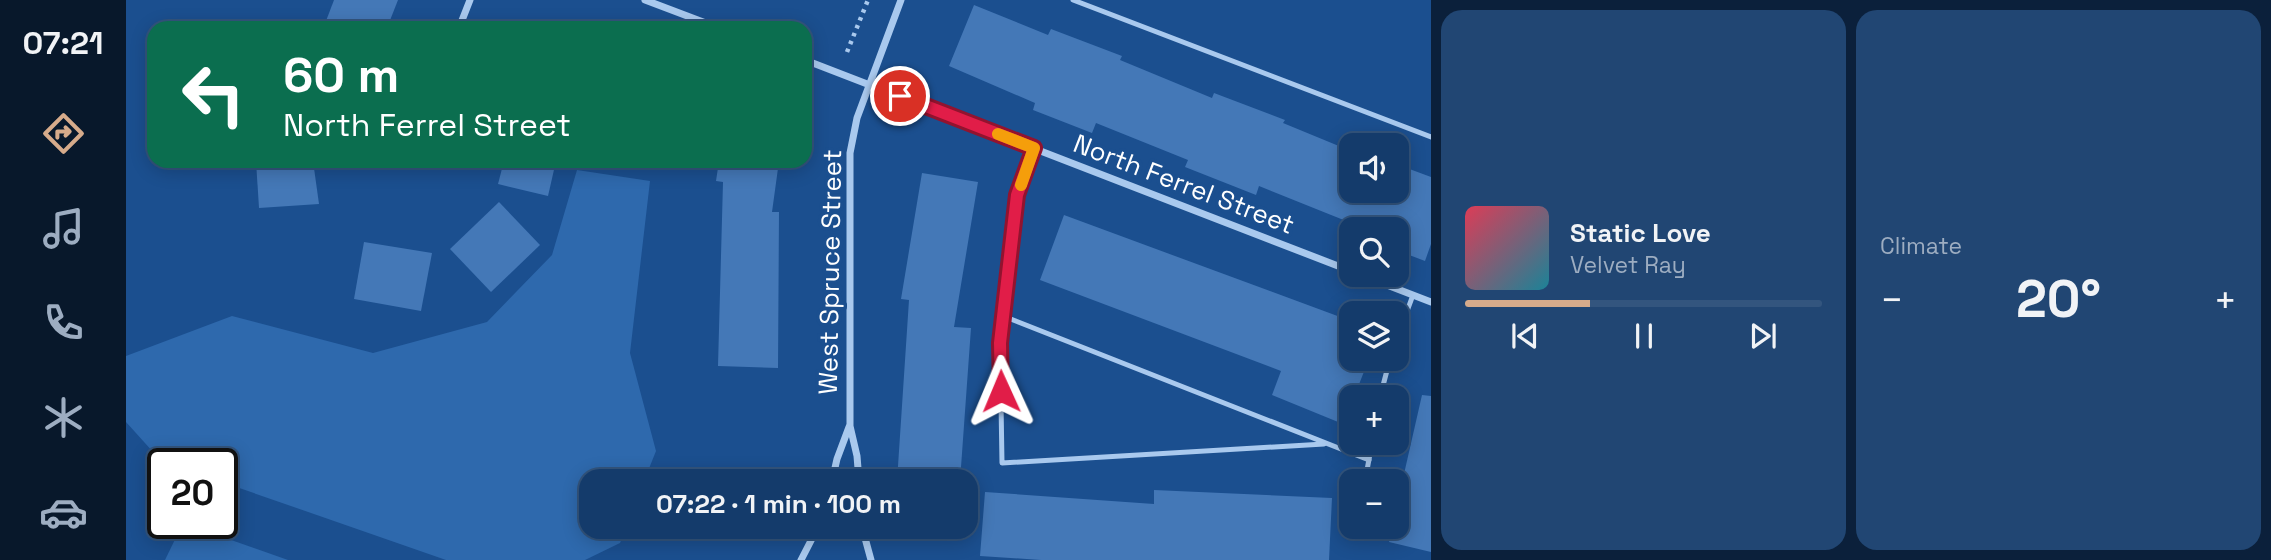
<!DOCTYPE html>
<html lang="en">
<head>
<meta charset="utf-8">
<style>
	:root { --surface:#143b6b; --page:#214673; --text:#f1f3f6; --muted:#9dadc1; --line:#33557e; --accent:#d6ab8b }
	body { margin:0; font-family:"Space Grotesk",sans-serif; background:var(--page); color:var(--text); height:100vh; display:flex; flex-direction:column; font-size:26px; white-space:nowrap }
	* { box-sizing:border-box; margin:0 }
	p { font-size:23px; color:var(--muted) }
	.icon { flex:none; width:38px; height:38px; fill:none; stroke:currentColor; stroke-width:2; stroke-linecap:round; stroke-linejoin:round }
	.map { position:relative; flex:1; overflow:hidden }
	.sheet { display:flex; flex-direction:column; gap:10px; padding:10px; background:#0b203b; width:840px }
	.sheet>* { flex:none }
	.hud { position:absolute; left:21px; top:21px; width:665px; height:147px; border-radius:21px; box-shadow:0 4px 18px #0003,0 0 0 2px var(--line); background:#0b6e4f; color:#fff; overflow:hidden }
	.controls { position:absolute; left:1213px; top:133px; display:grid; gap:14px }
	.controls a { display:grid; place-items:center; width:70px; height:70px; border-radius:14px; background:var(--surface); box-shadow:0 4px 18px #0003,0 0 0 2px var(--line); font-size:35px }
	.speed { position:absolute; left:21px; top:448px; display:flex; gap:14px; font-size:35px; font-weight:700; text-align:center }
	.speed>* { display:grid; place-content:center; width:91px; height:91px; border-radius:50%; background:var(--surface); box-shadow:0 4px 18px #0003,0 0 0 2px var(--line); line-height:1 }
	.speed .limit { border:4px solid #111; border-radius:10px; background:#fff; color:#111 }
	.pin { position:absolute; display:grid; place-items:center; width:60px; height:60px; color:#fff; margin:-30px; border:4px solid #fff; border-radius:50%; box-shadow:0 2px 7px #0007 }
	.me { position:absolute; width:77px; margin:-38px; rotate:359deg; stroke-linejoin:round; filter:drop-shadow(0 0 5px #0008) }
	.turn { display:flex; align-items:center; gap:24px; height:147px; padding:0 21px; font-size:32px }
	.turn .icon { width:91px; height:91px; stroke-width:2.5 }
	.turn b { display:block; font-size:49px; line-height:60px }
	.big { font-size:52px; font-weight:700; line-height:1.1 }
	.sheet .widget { flex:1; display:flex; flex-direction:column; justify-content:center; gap:10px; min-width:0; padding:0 24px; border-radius:21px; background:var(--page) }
	.song { display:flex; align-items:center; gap:21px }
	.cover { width:84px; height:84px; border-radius:10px; background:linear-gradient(135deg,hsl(350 70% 55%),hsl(190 70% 35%)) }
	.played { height:7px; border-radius:4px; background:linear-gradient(90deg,var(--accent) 35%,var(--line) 35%) }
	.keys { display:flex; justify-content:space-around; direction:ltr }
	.heat { display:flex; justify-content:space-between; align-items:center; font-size:38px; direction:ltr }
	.sheet .tiles { flex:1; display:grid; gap:10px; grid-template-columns:repeat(2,1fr) }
	.trip { position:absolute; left:453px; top:469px; width:399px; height:70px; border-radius:21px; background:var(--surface); box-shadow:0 4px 18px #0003,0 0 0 2px var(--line); font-weight:700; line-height:70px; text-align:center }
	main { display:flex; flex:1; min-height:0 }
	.tabs { display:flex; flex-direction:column; width:126px; justify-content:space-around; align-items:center; background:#08182b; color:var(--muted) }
	.tabs .icon { width:49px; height:49px }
	.tabs .on { color:var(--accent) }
	.tabs b { font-size:32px; color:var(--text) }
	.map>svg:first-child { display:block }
</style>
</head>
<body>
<main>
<nav class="tabs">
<b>07:21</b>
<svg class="icon on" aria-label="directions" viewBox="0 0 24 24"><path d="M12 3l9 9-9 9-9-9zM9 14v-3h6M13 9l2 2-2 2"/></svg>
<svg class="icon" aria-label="music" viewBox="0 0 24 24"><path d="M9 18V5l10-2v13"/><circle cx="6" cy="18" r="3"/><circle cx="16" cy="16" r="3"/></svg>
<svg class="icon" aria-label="phone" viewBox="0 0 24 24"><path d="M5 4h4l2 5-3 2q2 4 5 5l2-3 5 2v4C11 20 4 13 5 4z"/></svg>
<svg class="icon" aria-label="climate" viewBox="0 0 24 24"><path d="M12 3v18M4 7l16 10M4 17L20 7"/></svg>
<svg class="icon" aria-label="car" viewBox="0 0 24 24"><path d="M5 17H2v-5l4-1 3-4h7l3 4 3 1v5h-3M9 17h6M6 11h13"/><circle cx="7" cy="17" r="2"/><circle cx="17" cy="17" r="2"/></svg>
</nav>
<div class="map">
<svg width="1305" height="560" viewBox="0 0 1305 560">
	<rect width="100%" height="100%" fill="#1b4f8f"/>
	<g fill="#2e69ad">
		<path d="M451,170L524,181L504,353L530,451L518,481H466V527H501L494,543L459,560H320L96,482V464L37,463L0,422V356L106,316L247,353L361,322L426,255Z"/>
		<path d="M57,523L162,560H39Z"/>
	</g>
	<g fill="#4478b7">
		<path d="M208,0H272L261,28H217L200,21Z"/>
		<path d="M848,5L922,35L925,29L996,56L994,60L1086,98L1088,93L1159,120L1157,123L1225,151V191H1270V164L1305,177V244L1299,261L1270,250V229H1240L1133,186L1130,195L1059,167L1062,160L970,123L966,133L907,110L909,103L823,66Z"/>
		<path d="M130,161H187L193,204L133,208Z"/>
		<path d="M378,161H430L422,196L372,184Z"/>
		<path d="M593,161H653L646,212H653L652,368L592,366L597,182L590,181Z"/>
		<path d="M796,173L852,182L828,327L845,328L834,481H771L783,300L775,299Z"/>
		<path d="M373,202L414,245L365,292L324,249Z"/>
		<path d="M938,215L1225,321V359H1243L1228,397H1225L1217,424L1146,395L1155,371L914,280Z"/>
		<path d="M238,242L306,253L295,311L228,299Z"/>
		<path d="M1296,395L1305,396V552L1263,542L1267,527H1270V509Z"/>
		<path d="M1028,490L1206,498L1203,560H915L854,556L859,492L1028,504Z"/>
	</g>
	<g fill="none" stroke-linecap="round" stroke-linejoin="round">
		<path stroke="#a9c9ee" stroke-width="4.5" stroke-dasharray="3.5 5" stroke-linecap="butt" d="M721,52L742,0"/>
		<g stroke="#a9c9ee" stroke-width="5">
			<path d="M947,0L1305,137"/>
			<path d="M908,148L891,195L874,343L876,463L1198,444"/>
			<path d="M877,316L1243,460"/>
			<path d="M1270,341L1287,295"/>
			<path d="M1254,397L1264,359"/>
			<path d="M1239,481L1246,443"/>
			<path d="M1229,538L1231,527"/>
		</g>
		<g stroke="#a9c9ee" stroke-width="7">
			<path d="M519,0L593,28"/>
			<path d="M333,28L344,0"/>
			<path d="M679,60L1225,271"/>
			<path d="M1235,275L1305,302"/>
			<path d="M706,481L711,459L723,427"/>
			<path d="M733,481L731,456L724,426V153L731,118L775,0"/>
			<path d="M736,527L745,560"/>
			<path d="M675,560L692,527"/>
		</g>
	</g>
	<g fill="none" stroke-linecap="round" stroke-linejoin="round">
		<defs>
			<path id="route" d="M774,96L908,148L891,195L874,343L875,391"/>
		</defs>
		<use href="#route" stroke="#92132f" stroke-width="18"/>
		<use href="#route" stroke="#e11d48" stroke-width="12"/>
		<path stroke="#f59e0b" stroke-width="12" d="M872,134L908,148L895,185"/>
	</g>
	<g text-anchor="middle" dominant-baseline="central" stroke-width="7" stroke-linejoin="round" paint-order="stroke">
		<g font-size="26" fill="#fff" stroke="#1b4f8f">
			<text transform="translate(1058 184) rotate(21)">North Ferrel Street</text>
			<text transform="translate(704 272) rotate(-89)">West Spruce Street</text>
		</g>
	</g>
</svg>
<div class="controls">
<a><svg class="icon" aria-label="sound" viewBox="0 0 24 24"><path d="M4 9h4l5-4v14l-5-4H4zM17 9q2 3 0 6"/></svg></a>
<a><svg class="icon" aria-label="search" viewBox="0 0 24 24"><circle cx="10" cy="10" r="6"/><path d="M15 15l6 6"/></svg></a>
<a><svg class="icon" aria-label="layers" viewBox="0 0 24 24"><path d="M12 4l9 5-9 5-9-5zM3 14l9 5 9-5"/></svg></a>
<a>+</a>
<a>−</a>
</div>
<div class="speed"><div class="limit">20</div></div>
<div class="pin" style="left:774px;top:96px;background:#d93025"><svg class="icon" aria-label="arrive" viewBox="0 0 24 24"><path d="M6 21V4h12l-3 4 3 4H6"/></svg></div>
<svg class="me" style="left:875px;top:391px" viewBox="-20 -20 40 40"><path d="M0-17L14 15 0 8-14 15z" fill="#e11d48" stroke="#fff" stroke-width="4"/></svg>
<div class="trip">07:22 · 1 min · 100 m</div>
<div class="hud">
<div class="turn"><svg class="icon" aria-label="left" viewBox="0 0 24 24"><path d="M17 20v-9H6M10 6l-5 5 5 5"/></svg><div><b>60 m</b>North Ferrel Street</div></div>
</div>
</div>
<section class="sheet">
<div class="tiles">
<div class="widget">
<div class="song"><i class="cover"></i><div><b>Static Love</b><p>Velvet Ray</p></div></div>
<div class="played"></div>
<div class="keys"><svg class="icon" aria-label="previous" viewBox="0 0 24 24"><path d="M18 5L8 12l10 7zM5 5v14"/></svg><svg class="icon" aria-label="pause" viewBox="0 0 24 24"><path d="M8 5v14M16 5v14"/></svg><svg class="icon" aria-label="next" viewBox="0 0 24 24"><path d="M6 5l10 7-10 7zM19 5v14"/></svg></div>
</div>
<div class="widget"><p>Climate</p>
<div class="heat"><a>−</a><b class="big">20°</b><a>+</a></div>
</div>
</div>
</section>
</main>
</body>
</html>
